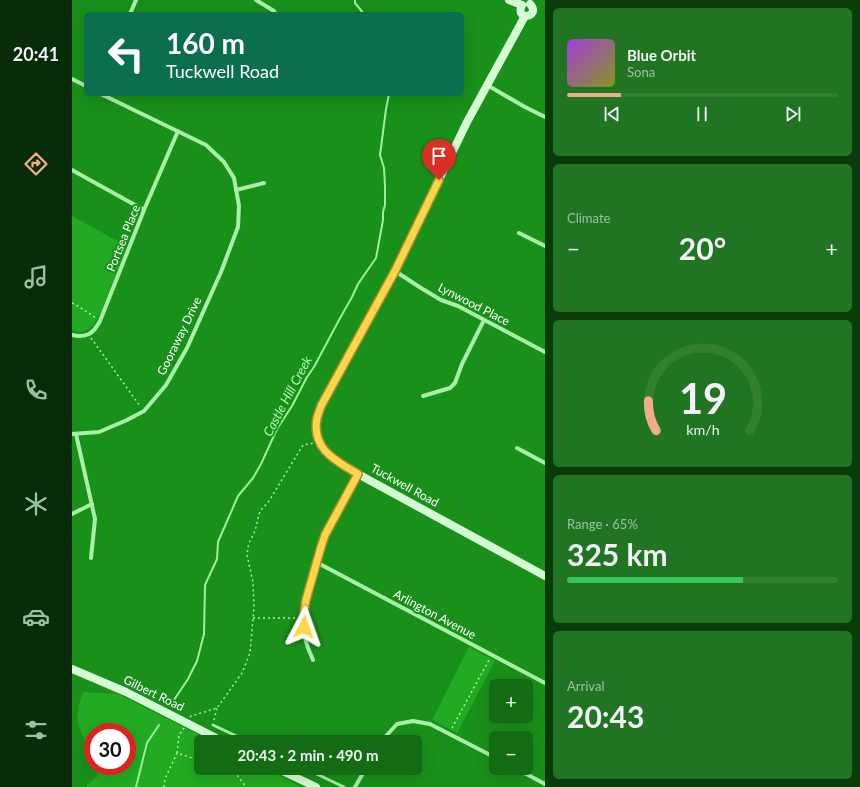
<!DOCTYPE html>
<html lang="en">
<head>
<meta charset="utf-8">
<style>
	:root { --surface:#136c14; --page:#207422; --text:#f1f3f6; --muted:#9dc0a0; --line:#327f34; --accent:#eead8d }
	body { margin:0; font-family:Lato,sans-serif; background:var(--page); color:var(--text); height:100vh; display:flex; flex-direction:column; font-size:15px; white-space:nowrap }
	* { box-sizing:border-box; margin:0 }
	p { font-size:13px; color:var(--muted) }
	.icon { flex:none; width:22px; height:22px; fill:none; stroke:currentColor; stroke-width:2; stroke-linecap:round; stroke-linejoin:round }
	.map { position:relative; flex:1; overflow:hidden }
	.drawer { display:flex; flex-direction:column; gap:8px; padding:8px; background:#0a3b0b; width:315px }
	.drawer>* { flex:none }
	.hud { position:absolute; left:12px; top:12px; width:380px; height:84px; border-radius:6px; box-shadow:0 4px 16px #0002; background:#0b6e4f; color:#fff; overflow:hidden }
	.buttons { position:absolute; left:417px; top:679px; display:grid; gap:8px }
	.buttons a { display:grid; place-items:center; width:44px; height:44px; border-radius:6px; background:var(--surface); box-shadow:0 4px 16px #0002; font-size:20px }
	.speed { position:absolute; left:12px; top:723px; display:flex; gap:8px; font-size:20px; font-weight:700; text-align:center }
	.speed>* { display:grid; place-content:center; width:52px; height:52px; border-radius:50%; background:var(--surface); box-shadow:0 4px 16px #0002; line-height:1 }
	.speed .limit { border:6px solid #d22; background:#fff; color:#111 }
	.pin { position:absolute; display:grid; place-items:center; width:34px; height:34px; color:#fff; margin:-41px -17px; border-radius:50% 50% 50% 0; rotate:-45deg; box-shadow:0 0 4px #0007 }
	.pin .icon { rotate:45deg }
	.me { position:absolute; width:44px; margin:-22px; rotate:4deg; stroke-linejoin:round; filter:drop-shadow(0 0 3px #0008) }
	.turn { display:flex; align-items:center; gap:14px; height:84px; padding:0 16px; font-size:18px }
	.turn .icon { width:52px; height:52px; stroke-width:2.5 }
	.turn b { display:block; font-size:28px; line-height:34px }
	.big { font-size:30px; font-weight:700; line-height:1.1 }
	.drawer .widget { flex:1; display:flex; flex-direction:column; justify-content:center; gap:6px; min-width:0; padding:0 14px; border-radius:6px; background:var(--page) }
	.drawer .dial { align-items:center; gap:0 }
	.dial svg { height:104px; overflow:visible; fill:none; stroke:var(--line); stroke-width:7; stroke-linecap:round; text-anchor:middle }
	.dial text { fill:var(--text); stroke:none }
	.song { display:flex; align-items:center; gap:12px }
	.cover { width:48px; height:48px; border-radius:6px; background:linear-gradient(135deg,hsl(280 70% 55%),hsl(70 70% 35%)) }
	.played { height:4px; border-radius:2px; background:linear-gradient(90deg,var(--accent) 20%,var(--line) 20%) }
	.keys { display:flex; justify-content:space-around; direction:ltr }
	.heat { display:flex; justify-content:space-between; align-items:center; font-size:22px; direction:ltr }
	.charge { height:6px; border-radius:3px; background:linear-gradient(90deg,#34c759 65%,var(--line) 0) }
	.trip { position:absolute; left:122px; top:735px; width:228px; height:40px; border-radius:6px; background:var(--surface); box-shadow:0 4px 16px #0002; font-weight:700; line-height:40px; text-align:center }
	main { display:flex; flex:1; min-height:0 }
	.dock { display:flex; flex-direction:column; width:72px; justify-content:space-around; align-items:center; background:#082b08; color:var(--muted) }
	.dock .icon { width:28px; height:28px }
	.dock .current { color:var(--accent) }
	.dock b { font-size:18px; color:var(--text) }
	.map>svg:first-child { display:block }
</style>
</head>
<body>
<main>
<nav class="dock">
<b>20:41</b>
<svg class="icon current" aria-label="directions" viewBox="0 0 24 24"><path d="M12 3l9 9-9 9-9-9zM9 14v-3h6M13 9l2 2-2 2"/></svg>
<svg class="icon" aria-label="music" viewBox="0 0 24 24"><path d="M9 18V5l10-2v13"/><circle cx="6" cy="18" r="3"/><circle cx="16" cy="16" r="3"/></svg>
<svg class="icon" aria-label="phone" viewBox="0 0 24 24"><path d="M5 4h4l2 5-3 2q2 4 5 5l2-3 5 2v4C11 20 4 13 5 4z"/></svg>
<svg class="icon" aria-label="climate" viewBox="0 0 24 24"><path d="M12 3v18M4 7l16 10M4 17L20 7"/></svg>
<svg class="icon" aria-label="car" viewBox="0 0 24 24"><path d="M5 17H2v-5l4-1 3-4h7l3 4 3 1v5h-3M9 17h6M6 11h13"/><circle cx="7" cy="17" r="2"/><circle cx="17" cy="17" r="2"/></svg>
<svg class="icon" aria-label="filters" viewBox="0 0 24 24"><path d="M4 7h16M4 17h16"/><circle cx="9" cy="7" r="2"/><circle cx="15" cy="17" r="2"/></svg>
</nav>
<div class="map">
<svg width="473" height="787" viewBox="0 0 473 787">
	<rect width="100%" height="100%" fill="#19901a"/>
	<g fill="#2a2">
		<path d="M0,216L55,246L29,312L22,325L15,330L8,332L0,330Z"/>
		<path d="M397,647L423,661L385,733L360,720Z"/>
		<path d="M11,692L46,694L141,742H129V768H192L230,787H15V785L26,776L22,766H55V732H21V763L5,721L7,704Z"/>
	</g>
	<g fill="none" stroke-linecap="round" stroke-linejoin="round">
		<g stroke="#9bf19a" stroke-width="2">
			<path d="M283,0V3L292,14"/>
			<path d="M102,700L116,679L125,661L132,634L133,585L145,559L146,542L166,496L181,478L189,464L205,429L220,406L235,377L242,367L267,320L280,297L286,284L304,258L309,231L311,220V212L313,205V186L312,168L308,155L314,109L317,94"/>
			<path d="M64,787L75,743L87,725"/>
		</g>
		<g stroke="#a8efa7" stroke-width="1.5" stroke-dasharray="2 3" stroke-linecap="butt">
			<path d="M0,303L6,306L24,318"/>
			<path d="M19,338L68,406"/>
			<path d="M181,618H226"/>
			<path d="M118,717L119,716L145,708L170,673L178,653L182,608L181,582L175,555L176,547L178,541L183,531L188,511L197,501L231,445L242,443"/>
			<path d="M142,720L145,708"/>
			<path d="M380,728L417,660"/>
			<path d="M105,753L107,735L112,728"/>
			<path d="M153,768L162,771L174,787"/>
			<path d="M92,787L93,779L105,753L129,761"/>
		</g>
		<g stroke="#a8efa7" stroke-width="3">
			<path d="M141,725L177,742"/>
			<path d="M232,768L272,787"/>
		</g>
		<g stroke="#a8efa7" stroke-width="4">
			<path d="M184,0L202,11L204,14"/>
			<path d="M58,14L64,0"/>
			<path d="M0,79L14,86"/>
			<path d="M415,85L453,107L473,117"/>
			<path d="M0,170L72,210"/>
			<path d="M164,190L192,183"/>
			<path d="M447,233L473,246"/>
			<path d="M323,271L349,288L369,300L386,306L473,352"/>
			<path d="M0,335C15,338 21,334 28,321L72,210L106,131"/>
			<path d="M351,396L378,388L383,383L390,364L412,320"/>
			<path d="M0,434L27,432L55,420L72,411L94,385L115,348L149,272L166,227L167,206L162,178L152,162L134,145L29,94"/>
			<path d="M4,434L23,519L19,558"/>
			<path d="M445,448L473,463"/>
			<path d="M0,514L20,504"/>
			<path d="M244,562L473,683"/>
			<path d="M241,660L236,648L232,635L231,618L239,579L249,547L253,535L286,474"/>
			<path d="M310,742L314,736L325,724L341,721L358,724L424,758"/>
			<path d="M443,768L473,784"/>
			<path d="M283,787L294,768"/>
		</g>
		<g stroke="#d5fbd5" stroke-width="8">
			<path d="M437,0L450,5"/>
			<path d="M450,5C442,22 470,17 458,4"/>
			<path d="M453,16L395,122L323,271L249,406C248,410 246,414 246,418C239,449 264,461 286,474L473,576"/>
			<path d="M0,669L54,692L152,742"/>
			<path d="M204,768L244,787"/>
		</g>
	</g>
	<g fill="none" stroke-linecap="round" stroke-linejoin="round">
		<defs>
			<path id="route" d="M232,627L231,618L234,600L249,547L253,535L286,474C264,461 239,449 245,418C246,414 248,410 249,406L323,271L367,180"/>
		</defs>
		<use href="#route" stroke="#a68a30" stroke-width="10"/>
		<use href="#route" stroke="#ffd54a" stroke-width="7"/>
	</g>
	<g text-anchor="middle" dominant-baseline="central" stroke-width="4" stroke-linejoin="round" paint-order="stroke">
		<g font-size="12" fill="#fff" stroke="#19901a">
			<text transform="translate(51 238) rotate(-68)">Portsea Place</text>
			<text transform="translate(402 304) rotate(27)">Lynwood Place</text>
			<text transform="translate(107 336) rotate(-64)">Gooraway Drive</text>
			<text transform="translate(333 485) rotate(29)">Tuckwell Road</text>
			<text transform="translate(363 614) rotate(28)">Arlington Avenue</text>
			<text transform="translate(82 693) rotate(26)">Gilbert Road</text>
		</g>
		<g font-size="13" font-style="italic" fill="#b4f6b3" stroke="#19901a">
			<text transform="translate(215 396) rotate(-62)">Castle Hill Creek</text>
		</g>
	</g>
</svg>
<div class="buttons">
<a>+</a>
<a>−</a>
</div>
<div class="speed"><div class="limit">30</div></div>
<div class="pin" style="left:367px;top:180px;background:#d93025"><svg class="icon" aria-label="arrive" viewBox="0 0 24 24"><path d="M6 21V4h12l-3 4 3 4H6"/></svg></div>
<svg class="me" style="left:232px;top:627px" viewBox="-20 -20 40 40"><path d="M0-17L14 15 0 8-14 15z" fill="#ffd54a" stroke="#fff" stroke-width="4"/></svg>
<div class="trip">20:43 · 2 min · 490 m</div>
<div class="hud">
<div class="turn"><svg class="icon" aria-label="left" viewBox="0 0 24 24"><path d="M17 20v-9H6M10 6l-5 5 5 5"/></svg><div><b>160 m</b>Tuckwell Road</div></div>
</div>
</div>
<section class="drawer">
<div class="widget">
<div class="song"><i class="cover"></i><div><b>Blue Orbit</b><p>Sona</p></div></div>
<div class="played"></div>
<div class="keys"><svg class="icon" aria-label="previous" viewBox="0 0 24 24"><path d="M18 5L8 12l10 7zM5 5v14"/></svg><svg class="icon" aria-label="pause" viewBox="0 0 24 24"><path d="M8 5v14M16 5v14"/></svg><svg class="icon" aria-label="next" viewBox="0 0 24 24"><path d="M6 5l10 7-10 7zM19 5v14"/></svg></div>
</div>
<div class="widget"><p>Climate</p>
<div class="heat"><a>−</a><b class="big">20°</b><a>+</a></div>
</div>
<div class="widget dial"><svg viewBox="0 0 100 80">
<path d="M14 69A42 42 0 1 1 86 69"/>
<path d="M14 69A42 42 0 0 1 8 46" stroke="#eead8d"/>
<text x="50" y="56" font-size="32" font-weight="700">19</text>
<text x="50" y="72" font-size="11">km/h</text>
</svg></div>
<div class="widget"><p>Range · 65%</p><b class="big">325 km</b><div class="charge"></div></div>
<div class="widget"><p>Arrival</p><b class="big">20:43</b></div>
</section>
</main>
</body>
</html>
